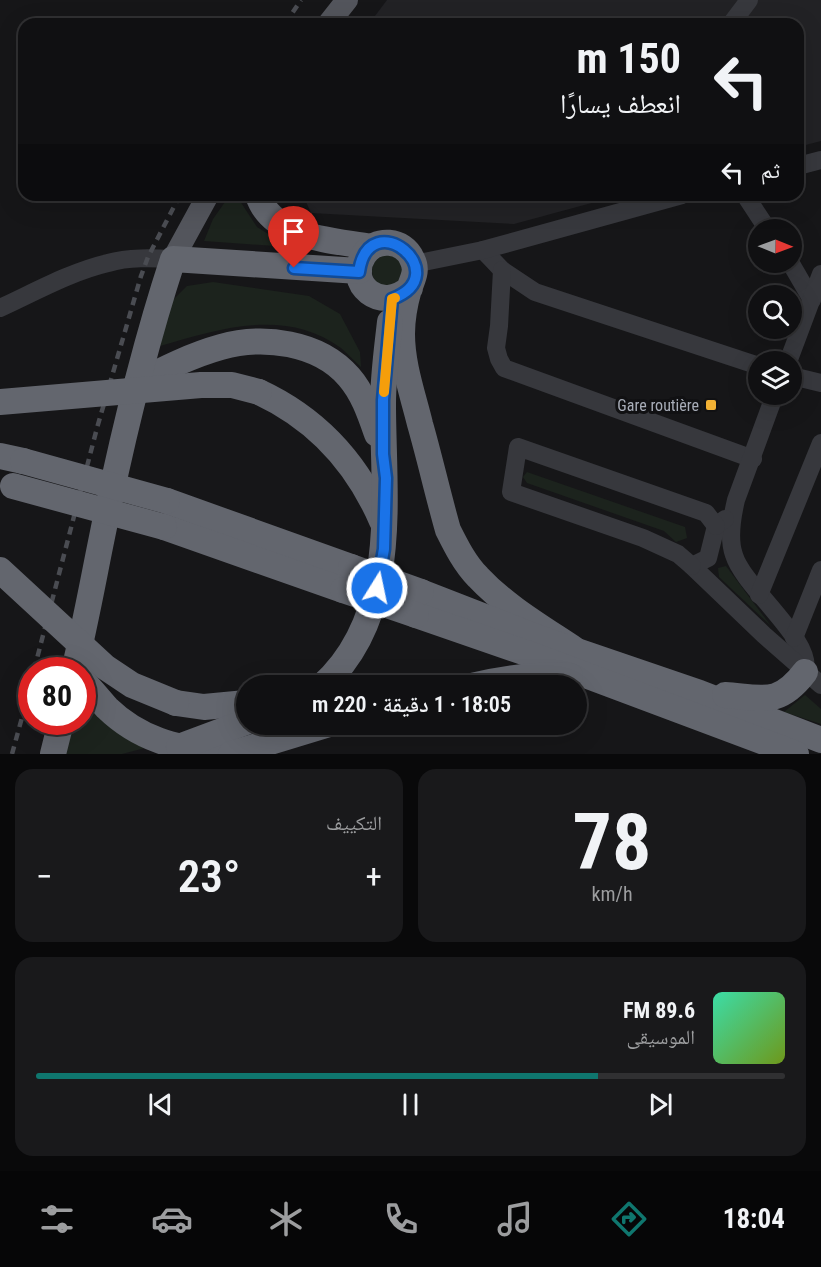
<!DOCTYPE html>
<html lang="ar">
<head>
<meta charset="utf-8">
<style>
	:root { --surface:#101012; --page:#19191b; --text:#f1f3f6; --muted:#9c9d9f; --line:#303032; --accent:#0f766e }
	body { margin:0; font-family:"Roboto Condensed","Noto Naskh Arabic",sans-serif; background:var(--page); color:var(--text); direction:rtl; height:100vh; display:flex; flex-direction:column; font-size:22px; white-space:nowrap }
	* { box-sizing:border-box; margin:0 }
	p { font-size:20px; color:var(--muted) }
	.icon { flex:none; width:33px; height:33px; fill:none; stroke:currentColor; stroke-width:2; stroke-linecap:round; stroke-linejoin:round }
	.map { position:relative; height:754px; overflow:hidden; direction:ltr }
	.side { display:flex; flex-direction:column; gap:15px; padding:15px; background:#09090a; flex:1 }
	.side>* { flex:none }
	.banner { position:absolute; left:18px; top:18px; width:786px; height:183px; border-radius:18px; box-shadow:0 6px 24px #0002,0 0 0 2px var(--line); direction:rtl; background:#101012; color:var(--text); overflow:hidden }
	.needle { width:39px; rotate:91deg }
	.tools { position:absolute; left:748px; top:219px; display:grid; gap:12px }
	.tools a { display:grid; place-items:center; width:54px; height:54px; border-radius:50%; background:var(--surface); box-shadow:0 6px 24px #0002,0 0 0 2px var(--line); font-size:30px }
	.speed { position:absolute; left:18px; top:657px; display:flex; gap:12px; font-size:30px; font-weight:700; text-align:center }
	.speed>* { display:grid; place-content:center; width:78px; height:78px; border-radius:50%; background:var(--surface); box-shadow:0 6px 24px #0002,0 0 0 2px var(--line); line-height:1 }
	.speed .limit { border:9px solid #d22; background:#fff; color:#111 }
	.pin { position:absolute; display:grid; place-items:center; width:51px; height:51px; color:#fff; margin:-62px -26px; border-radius:50% 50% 50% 0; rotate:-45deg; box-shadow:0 0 6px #0007 }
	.pin .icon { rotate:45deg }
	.me { position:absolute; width:66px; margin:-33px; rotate:10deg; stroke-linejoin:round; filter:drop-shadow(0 0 4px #0008) }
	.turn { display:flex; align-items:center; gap:21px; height:126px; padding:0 24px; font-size:27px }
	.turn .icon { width:78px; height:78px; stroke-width:2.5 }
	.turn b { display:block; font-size:42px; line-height:51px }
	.then { display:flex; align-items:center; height:57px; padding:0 24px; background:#0003; gap:12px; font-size:22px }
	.big { font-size:45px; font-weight:600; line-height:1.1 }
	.side .card { flex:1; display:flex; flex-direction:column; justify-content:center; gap:9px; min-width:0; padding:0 21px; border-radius:18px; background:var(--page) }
	.side .dial { align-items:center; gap:0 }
	.dial b { font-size:78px; line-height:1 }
	.song { display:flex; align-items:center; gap:18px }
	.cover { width:72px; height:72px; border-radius:9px; background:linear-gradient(135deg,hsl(160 70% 55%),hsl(80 70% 35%)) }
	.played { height:6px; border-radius:3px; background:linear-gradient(90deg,var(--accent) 75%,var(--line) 75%) }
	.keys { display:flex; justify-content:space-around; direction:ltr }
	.heat { display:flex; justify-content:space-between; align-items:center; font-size:33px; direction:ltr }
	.side .tiles { flex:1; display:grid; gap:15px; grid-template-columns:1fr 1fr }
	.card:last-child { grid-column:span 2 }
	.trip { position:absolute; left:236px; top:675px; width:351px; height:60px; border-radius:30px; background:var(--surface); box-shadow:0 6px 24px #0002,0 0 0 2px var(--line); font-weight:600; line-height:60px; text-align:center; direction:rtl }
	.tabs { display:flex; height:96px; justify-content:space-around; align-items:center; background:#060607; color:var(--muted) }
	.tabs .icon { width:42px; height:42px }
	.tabs .current { color:var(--accent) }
	.tabs b { font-size:27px; color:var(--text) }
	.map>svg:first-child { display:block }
</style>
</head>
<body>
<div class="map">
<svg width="821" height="754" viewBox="0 0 821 754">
	<rect width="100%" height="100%" fill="#161618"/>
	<g fill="#222225">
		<path d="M387,0H821V141L798,147V24H369Z"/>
		<path d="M303,195H621L514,224L311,213Z"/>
	</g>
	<g fill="#1c231d">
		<path d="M230,195H236L257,227L289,247L204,241L213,219Z"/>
		<circle cx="388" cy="271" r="16"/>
		<path d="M213,282L309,296L340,314L360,352L361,367C354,361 348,354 341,348C286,307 218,329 160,346L170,303L187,286Z"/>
		<path d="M527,472L685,527L687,538L676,542L664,531L527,483L523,477Z"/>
		<path d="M726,566L771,626L719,577L718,568Z"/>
		<path d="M83,691L145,748L122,754H63L72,722H82Z"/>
		<path d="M805,695L821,709V724L784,712Z"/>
	</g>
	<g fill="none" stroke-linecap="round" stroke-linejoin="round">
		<g stroke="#37383d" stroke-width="18">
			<path d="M731,24L749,0"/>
			<path d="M798,166L821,160"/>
			<path d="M745,195L768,230"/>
			<path d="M483,250L502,270L535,292L759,366"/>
			<path d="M790,262L812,300"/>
			<path d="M414,264L483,250L682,195"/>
			<path d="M502,270L499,326L496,348L499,359L504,368L753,459"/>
			<path d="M0,308C35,292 70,272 108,263C129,257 152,258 173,259"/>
			<path d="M788,362L821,274"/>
			<path d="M792,376L821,383"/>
			<path d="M775,394L736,500C732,517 728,538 734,555C744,588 814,640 805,672"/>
			<path d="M725,519L716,526L708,558L692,566L764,635L821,685"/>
			<path d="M692,566L678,554L643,538L511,492L518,447L706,513L716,526"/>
			<path d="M759,595L821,443"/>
			<path d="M794,638L821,570"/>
		</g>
		<g stroke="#53555c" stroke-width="22">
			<path d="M328,24L347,0"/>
			<path d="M173,259L208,195"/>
		</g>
		<g stroke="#63666e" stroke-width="26">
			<path d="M258,195C272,239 334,240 371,247"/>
			<path d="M410,288C381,314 345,284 364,255C375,237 404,239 412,259C418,270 413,278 409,289C405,303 402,320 402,334C402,365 413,395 420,424C430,459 438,495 448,530C456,546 465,564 478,577C505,606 541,627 574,649"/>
			<path d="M137,383C164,369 192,355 221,347C263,335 319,342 349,377C363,393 370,414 377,434"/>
			<path d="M259,392C317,419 357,463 382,521"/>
			<path d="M0,456L23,461"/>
			<path d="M167,501L351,567"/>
			<path d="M164,527L343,590"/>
			<path d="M421,592L539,638L700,693L821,740"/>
			<path d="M416,615L532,655L796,754"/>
			<path d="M74,670C85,626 93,581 102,537C121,443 143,350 173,259L359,271"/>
			<path d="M82,680C91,689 99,699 107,708C140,740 175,747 219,754"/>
			<path d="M322,686C401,615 383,498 383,404C383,377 387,349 390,322"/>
			<path d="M472,686C505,678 536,674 570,676"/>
			<path d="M725,695C764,698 779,706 805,672"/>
			<path d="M176,703L204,707L246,703"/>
			<path d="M179,747L246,722"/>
			<path d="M53,754L61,722"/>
			<path d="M231,754L329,724"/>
		</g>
		<g stroke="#4a4c52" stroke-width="4.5" stroke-dasharray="8 6" stroke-linecap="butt">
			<path d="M285,24L301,0"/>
			<path d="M34,670L97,428L141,276L148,257L180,195"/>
			<path d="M12,754L32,681"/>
		</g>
		<g stroke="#63666e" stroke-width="26">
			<path d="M0,402L201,385H232L259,392"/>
			<path d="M23,461L167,501"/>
			<path d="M13,486L164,527"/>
			<path d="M351,567L421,592"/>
			<path d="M0,570L105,667L132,685L176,703"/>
			<path d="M343,590L416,615"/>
		</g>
	</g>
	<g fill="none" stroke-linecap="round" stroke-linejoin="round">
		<defs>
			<path id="route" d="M294,268L359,272C369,202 458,274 392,299L383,400V454L386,478L384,549L377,588"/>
		</defs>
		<use href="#route" stroke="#114b97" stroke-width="15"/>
		<use href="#route" stroke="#1a73e8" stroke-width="10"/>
		<path stroke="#f59e0b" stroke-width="10" d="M384,392L392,299L395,298"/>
	</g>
	<rect fill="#f2b134" stroke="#111113" stroke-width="2" x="705" y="399" width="12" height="12" rx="3"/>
	<g text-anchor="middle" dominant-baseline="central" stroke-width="6" stroke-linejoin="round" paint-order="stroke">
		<g font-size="16" fill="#a8adb8" stroke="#111113" text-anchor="end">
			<text x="699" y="405">Gare routière</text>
		</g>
	</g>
</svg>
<div class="tools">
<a><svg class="needle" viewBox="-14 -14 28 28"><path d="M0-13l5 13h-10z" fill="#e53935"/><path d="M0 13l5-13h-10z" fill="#9c9d9f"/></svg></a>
<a><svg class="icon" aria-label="search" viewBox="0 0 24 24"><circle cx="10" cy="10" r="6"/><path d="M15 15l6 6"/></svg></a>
<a><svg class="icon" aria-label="layers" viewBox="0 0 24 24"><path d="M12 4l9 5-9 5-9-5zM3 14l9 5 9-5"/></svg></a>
</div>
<div class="speed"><div class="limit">80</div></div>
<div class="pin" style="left:294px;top:268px;background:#d93025"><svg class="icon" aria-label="arrive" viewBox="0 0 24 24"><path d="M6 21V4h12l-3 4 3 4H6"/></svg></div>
<svg class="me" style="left:377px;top:588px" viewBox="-20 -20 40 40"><circle r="17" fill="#1a73e8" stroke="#fff" stroke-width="3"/><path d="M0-11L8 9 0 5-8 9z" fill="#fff"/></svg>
<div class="trip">18:05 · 1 دقيقة · 220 m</div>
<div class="banner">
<div class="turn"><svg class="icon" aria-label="left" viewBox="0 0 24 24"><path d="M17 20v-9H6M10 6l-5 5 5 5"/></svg><div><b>150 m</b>انعطف يسارًا</div></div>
<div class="then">ثم<svg class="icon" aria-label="left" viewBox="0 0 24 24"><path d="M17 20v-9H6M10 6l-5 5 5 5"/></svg></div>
</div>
</div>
<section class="side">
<div class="tiles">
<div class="card dial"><b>78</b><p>km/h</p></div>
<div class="card"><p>التكييف</p>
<div class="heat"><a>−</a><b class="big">23°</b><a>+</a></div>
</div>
<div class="card">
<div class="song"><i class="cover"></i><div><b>89.6 FM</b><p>الموسيقى</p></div></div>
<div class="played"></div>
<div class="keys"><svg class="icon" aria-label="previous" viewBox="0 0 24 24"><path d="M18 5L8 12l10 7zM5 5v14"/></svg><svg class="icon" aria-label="pause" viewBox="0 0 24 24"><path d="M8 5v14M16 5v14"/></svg><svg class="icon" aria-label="next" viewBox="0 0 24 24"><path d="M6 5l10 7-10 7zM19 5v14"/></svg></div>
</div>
</div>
</section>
<nav class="tabs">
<b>18:04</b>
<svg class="icon current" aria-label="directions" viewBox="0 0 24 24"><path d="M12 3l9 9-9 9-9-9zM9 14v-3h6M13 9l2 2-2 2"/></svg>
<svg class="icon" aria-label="music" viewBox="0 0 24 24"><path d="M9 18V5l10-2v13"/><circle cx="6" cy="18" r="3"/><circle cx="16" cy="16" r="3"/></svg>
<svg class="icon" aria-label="phone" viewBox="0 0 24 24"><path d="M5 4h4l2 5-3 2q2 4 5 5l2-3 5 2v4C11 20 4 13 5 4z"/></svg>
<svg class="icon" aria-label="climate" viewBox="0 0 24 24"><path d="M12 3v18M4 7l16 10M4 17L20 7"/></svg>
<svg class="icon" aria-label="car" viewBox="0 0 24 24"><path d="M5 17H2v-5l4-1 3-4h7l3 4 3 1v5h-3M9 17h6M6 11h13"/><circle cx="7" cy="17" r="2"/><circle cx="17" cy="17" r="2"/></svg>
<svg class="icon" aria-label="filters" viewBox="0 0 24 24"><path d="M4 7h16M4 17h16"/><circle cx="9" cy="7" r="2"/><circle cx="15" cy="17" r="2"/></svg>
</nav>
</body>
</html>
